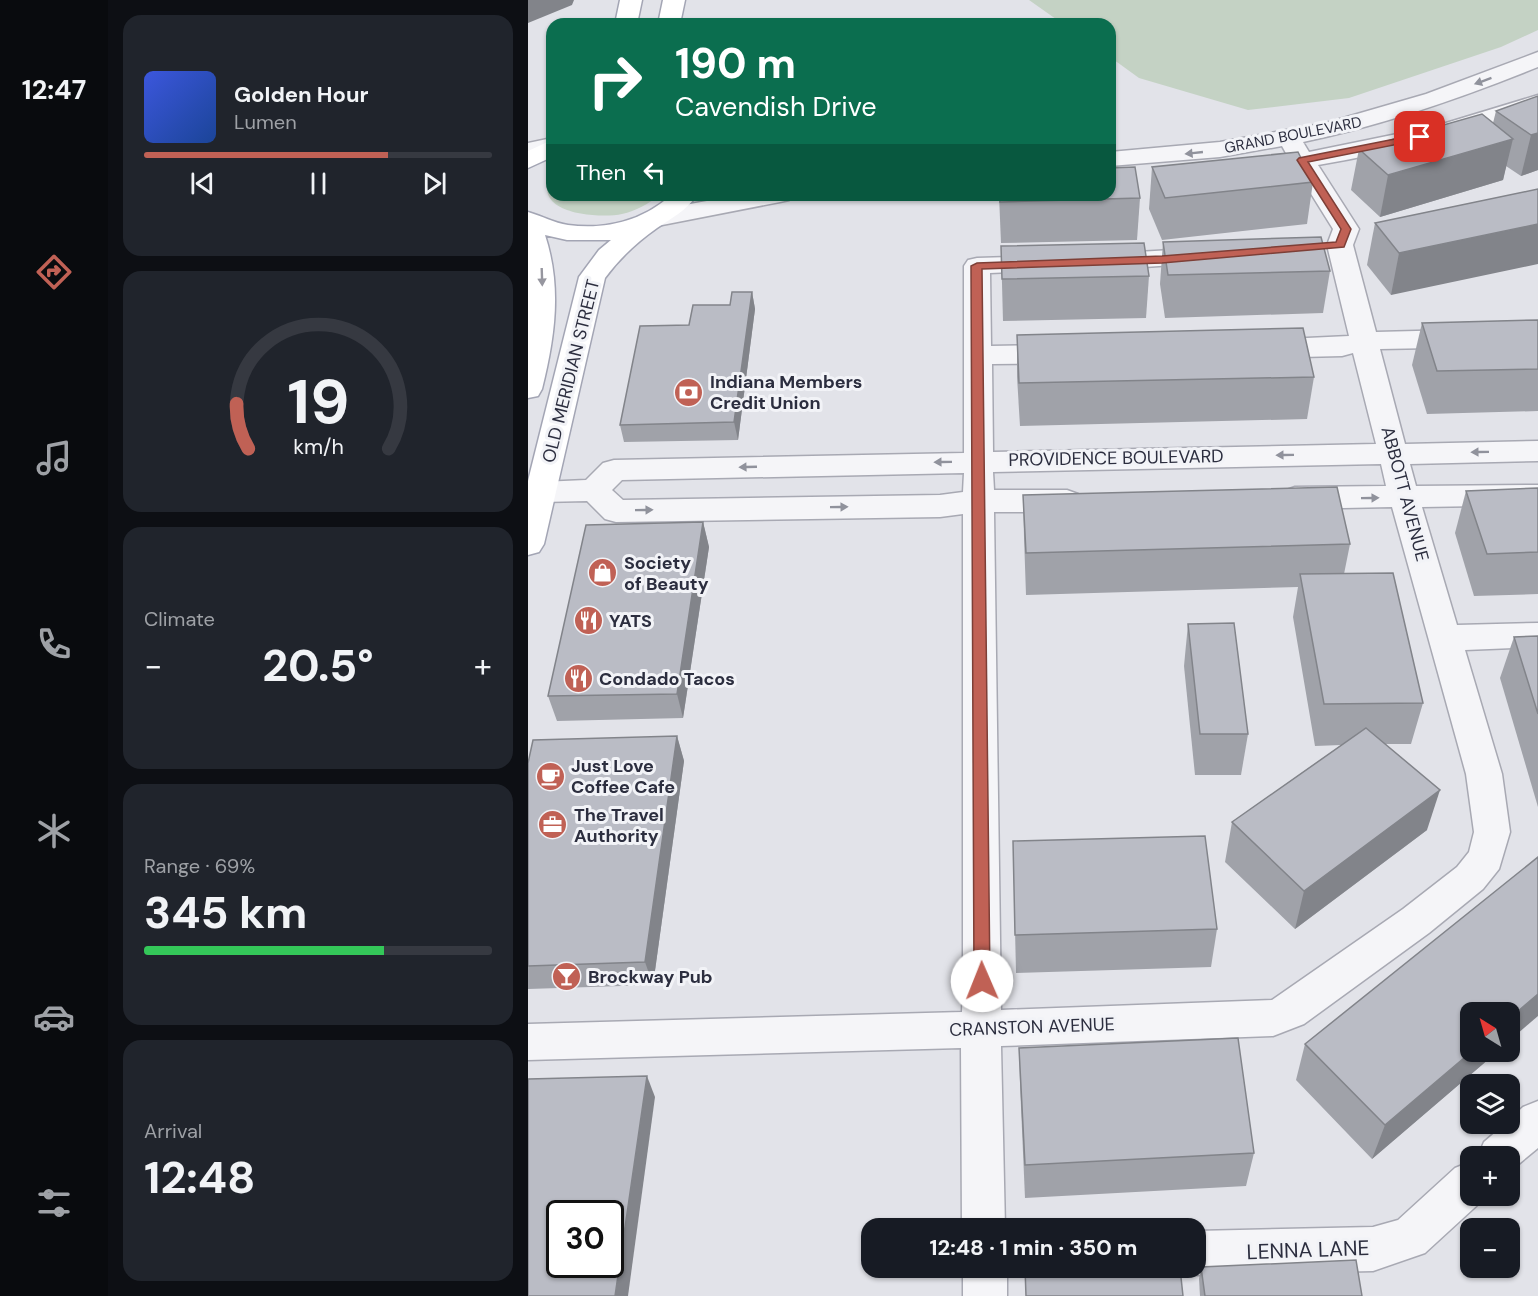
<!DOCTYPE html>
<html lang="en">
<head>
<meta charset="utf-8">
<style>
	:root { --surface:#171b24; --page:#20242c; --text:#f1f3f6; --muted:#9ea1a6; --line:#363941; --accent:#c06155 }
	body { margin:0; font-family:"DM Sans",sans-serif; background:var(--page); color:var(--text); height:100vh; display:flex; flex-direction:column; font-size:22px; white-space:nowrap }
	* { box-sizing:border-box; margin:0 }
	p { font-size:20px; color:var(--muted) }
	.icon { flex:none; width:33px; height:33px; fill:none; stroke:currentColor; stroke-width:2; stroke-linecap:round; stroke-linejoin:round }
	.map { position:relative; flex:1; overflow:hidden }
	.panel { display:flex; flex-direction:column; gap:15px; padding:15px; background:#0d0f14; width:420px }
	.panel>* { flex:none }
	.top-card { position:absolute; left:18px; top:18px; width:570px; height:183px; border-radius:18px; box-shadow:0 2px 4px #0004; background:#0b6e4f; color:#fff; overflow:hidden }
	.needle { width:39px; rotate:323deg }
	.controls { position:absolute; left:932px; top:1002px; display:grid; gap:12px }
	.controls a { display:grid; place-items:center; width:60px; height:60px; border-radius:12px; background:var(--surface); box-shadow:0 2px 4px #0004; font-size:30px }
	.speed { position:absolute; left:18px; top:1200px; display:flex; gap:12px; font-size:30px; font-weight:700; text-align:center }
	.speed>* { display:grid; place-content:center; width:78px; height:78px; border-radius:50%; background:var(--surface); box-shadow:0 2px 4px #0004; line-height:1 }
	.speed .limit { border:3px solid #111; border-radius:9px; background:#fff; color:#111 }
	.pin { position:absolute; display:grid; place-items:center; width:51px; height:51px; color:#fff; margin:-26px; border-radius:12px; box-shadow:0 3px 9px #0006 }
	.me { position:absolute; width:66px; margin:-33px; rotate:359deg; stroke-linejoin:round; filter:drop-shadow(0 0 4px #0008) }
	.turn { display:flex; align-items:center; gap:21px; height:126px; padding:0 30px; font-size:27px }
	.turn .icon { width:78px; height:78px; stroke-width:2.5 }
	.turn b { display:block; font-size:42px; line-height:51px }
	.then { display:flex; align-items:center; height:57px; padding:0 30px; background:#0003; gap:12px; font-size:22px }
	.big { font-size:45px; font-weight:700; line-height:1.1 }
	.panel .widget { flex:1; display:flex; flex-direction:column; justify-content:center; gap:9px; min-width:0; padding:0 21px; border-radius:18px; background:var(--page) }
	.panel .dial { align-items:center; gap:0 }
	.dial svg { height:156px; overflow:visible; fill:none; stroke:var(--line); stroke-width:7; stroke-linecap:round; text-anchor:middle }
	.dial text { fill:var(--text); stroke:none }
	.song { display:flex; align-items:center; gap:18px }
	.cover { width:72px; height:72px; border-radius:9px; background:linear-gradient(135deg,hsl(230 70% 55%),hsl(220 70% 35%)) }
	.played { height:6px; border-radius:3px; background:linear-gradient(90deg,var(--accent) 70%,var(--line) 70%) }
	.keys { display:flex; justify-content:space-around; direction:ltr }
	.heat { display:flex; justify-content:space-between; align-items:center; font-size:33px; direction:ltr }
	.charge { height:9px; border-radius:4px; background:linear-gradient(90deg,#34c759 69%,var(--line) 0) }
	.trip { position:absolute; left:333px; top:1218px; width:345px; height:60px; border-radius:18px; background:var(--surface); box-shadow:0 2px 4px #0004; font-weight:700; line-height:60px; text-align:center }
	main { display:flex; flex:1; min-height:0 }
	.menu { display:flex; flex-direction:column; width:108px; justify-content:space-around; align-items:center; background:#090b0e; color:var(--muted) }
	.menu .icon { width:42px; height:42px }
	.menu .on { color:var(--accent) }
	.menu b { font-size:27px; color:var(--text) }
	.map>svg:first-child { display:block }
</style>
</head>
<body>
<main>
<nav class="menu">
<b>12:47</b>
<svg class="icon on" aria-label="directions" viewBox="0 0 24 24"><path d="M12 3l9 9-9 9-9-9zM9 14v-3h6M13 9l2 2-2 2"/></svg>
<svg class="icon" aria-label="music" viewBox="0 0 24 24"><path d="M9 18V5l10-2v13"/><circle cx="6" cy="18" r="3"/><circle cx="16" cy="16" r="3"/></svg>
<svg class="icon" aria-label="phone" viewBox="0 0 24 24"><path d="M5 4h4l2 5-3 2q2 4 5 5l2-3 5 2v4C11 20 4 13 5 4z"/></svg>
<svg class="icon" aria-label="climate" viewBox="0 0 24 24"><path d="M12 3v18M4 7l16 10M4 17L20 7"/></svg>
<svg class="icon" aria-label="car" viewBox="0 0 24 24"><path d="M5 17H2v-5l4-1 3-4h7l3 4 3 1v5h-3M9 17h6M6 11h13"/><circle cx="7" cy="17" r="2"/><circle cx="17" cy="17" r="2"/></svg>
<svg class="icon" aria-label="filters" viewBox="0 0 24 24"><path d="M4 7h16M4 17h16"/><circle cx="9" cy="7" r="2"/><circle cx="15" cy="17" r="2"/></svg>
</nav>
<section class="panel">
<div class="widget">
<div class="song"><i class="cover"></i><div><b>Golden Hour</b><p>Lumen</p></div></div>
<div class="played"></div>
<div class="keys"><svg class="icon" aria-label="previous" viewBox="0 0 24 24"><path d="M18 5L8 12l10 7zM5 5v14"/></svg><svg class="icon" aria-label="pause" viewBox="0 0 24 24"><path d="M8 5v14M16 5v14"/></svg><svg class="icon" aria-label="next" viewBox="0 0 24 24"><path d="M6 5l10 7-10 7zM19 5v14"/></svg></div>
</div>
<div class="widget dial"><svg viewBox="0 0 100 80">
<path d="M14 69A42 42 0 1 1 86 69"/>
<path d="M14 69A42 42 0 0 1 8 46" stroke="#c06155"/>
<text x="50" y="56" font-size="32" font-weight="700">19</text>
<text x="50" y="72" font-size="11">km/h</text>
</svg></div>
<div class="widget"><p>Climate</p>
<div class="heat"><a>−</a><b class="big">20.5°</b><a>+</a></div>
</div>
<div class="widget"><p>Range · 69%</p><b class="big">345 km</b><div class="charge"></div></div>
<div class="widget"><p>Arrival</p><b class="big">12:48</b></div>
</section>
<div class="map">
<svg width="1010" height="1296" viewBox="0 0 1010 1296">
	<rect width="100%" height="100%" fill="#e2e3e9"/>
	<g fill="#c4d2c4">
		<path d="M501,0H1010V30L973,47L821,98L720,110L611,78L582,57V24H535Z"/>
		<path d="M24,174V195H132C120,204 108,211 94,214C72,219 0,214 24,174Z"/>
	</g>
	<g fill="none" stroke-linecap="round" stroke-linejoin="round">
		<defs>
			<g id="minor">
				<path d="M1010,52V67C933,98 856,125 775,142L781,152L908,126L1010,95V110C938,135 865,152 790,165L831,229L825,245L848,332L1010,328V346L852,349L877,444L1010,441V461L882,464L888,486L1010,485V505L894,507L929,625L1010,623V647L937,650L974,774L982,832L971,869L955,889L901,933L776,1024L745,1036L473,1046L477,1228H434L433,1048L0,1060V1024L434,1012L435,981V514L412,517L88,522L77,519L59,501L13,502L2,499L0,488L2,485L13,482L58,480L75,463L86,460L436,453V266L440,260L449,258L517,256L526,258L530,264L526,270L462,273L463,346L534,345L544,348L548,354L544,360L534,363L464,364L465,452L848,444L825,353L814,356L735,358L725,355L721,349L725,343L735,340L821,336L799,245L805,229L767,168H745L742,163L745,158L759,155L754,146L692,157L582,166V152L692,142L798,123L898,94ZM853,464L858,486L767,487L756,491L752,498L756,505L767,509L864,507L938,774L946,832L941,852L929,867L875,909L744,1000L473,1010L466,512H539L550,508L554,501L550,494L539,490H466L465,472ZM436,473L435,492L412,495L95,500L84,490L94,480Z"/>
				<path d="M24,138V152L0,157V143Z"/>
				<path d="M212,195H264L261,200L252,202L129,226L120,223L116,218L120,213L129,210Z"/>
				<path d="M679,248L688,250L692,256L688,262L574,270L565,268L561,262L565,256L574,254Z"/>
				<path d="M1010,1101V1148L981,1172V1156H950L956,1142L977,1124H981V1120L995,1107Z"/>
				<path d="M942,1162V1196H958L957,1198L897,1253L845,1271L668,1275L652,1268H668V1231L845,1227L870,1220L927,1168Z"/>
				<rect x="435" y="1268" width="44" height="28"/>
			</g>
			<g id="major">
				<path d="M92,0H114L109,24H87Z"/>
				<path d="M135,0H157L152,24H130Z"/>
				<path d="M24,140V157L0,168V151Z"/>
				<path d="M143,195H169C159,210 144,218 129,228C109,242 91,259 77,278L16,544L11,552L0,555V481L51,277L71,250L83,240H39L17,235C34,287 27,337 14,389L10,396L0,398V212C14,216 26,223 40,225C77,230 115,221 143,195Z"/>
			</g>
		</defs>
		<use href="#minor" stroke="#a8a9b3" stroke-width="3"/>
		<use href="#major" stroke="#a3a5b4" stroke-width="3"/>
		<use href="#minor" fill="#f5f5f8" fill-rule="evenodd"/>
		<use href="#major" fill="#fff" fill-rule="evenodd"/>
	</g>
	<g fill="#a0a2a9">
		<path d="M1010,96V170L993,176L978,166L975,180L852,217L823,190L831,149L965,123L968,111Z"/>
		<path d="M624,167L785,182L779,224L634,240L621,209Z"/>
		<path d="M1010,189L863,295L839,265L847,223Z"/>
		<path d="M471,195H582L612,198L609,240L473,243Z"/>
		<path d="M635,242L802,271L795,313L637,318L632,284Z"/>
		<path d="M473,246L621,276L618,318L475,321Z"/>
		<path d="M224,292L227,309L210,440L96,442L92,425L161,325L202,305Z"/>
		<path d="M1010,320V411L899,414L884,365L894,323Z"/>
		<path d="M489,335L786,377L779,419L492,426L489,377Z"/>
		<path d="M1010,488V594L946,596L927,533L938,491Z"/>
		<path d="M495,495L822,544L816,574L895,703L883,744H858L899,830L767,929L697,862L704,822L813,745L787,746L765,617L770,587L498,595L496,537Z"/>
		<path d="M175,522L181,547L155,718L29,721L20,696Z"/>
		<path d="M660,624L720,734L713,775H667L656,666Z"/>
		<path d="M1010,636V807L972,678L986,637Z"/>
		<path d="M149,736L156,761L125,985L0,989V763Z"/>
		<path d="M485,841L689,929L683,967L488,973Z"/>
		<path d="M777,1044L942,1052H969L844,1159L768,1080Z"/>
		<path d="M491,1048L726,1153L718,1186L497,1198L492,1084Z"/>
		<path d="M673,1267L834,1296H672L671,1279Z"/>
	</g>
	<g fill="#82848a">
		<path d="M0,0H46L44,5L0,23Z"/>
		<path d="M1010,133V170L993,176L1003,135Z"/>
		<path d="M985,139L975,180L852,217L860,175Z"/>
		<path d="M1010,224V264L863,295L871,253Z"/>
		<path d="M224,292L227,309L210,440L206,422Z"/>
		<path d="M175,522L181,547L155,718L149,694Z"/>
		<path d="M149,736L156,761L125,985L117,962Z"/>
		<path d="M912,790L899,830L767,929L776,891Z"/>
		<path d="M1010,994V1016L981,1041V1019Z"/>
		<path d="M943,1052H969L844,1159L857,1125Z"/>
		<path d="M119,1076L127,1097L100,1296H87Z"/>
	</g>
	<g fill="#babcc5" stroke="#82848a" stroke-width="1.5" fill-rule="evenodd">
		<path d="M1010,96V133L1003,135L968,111Z"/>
		<path d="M954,114L985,139L860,175L831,149Z"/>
		<path d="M770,152L785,182L637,198L624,167Z"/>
		<path d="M607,167L612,198L472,202V195H582V168Z"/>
		<path d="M1010,189V224L871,253L847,223Z"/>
		<path d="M793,237L802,271L640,275L635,242Z"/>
		<path d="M616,243L621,276L474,279L473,246Z"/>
		<path d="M204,292H224L206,422L92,425L112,326L161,325L165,305H202Z"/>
		<path d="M1010,320V369L909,371L894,323Z"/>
		<path d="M775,328L786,377L491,383L489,335Z"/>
		<path d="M809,487L822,544L498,553L495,495Z"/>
		<path d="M1010,488V552L959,554L938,491Z"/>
		<path d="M175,522L149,694L20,696L58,525Z"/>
		<path d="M865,573L895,703L796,704L772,574Z"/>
		<path d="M706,623L720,734H672L660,624Z"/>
		<path d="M1010,636V714L986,637Z"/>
		<path d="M838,728L912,790L776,891L704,822Z"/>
		<path d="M149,736L117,962L0,966V763L5,740Z"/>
		<path d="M677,836L689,929L487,935L485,841Z"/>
		<path d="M1010,857V994L981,1019V1012H942V1052H943L857,1125L777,1044Z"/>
		<path d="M710,1038L726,1153L497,1165L491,1048Z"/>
		<path d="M119,1076L87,1296H0V1079ZM32,1214H82V1264H32Z"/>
		<path d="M828,1260L834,1296H677L673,1267Z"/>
		<path d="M497,1268H652L655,1296H498Z"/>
	</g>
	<defs><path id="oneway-solid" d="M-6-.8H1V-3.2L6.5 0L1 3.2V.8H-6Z" transform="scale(1.5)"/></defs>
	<g fill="#90929c">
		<use href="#oneway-solid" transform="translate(955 81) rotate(160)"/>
		<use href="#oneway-solid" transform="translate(666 153) rotate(174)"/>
		<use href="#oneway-solid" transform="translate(952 452) rotate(179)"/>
		<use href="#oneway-solid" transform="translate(757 455) rotate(179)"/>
		<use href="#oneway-solid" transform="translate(415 462) rotate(179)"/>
		<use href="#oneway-solid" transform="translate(220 467) rotate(178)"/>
		<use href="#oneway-solid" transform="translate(842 498) rotate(-1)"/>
		<use href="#oneway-solid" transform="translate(311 507) rotate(-1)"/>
		<use href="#oneway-solid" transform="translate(116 510) rotate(-1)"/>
	</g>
	<use fill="#96969f" href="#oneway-solid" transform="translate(14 277) rotate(88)"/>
	<path fill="#c06155" stroke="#7d3f37" stroke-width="1.5" d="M892,134L896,135V139L780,162L823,229L816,247L634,263L454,269L462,981L460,986H448L446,981L443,266L449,263L634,256L808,242L813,229L769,160L771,158Z"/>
	<defs>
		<symbol id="bank-disc" viewBox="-11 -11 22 22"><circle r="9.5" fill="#c06155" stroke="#f2f3f7"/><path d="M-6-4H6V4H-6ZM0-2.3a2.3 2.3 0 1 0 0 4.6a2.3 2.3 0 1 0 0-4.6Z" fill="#fff"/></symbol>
		<symbol id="shop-disc" viewBox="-11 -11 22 22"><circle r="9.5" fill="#c06155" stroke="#f2f3f7"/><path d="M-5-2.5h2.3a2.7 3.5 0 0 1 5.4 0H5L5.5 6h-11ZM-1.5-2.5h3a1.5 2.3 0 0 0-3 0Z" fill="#fff"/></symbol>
		<symbol id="restaurant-disc" viewBox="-11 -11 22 22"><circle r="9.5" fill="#c06155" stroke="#f2f3f7"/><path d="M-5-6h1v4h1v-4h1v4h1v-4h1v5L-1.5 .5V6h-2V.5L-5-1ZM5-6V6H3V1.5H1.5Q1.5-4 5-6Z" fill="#fff"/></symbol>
		<symbol id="cafe-disc" viewBox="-11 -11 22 22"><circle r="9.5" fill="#c06155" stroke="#f2f3f7"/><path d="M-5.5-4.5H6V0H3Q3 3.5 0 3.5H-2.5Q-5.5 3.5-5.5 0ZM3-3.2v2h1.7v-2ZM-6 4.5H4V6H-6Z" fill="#fff"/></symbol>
		<symbol id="office-disc" viewBox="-11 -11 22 22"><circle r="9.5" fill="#c06155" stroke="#f2f3f7"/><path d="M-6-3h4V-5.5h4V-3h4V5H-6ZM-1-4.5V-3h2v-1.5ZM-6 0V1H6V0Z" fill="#fff"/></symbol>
		<symbol id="bar-disc" viewBox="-11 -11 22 22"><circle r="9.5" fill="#c06155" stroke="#f2f3f7"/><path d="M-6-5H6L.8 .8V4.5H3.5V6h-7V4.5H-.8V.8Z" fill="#fff"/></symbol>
	</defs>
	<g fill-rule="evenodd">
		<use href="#bank-disc" x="144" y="376" width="33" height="33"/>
		<use href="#shop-disc" x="58" y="556" width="33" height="33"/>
		<use href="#restaurant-disc" x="44" y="604" width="33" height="33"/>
		<use href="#restaurant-disc" x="34" y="662" width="33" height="33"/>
		<use href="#cafe-disc" x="6" y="760" width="33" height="33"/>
		<use href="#office-disc" x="8" y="808" width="33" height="33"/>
		<use href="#bar-disc" x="22" y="960" width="33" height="33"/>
	</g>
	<g text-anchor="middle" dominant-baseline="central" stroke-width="6" stroke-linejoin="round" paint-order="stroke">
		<g font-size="15" fill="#2c2e3f" stroke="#f2f3f7">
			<text transform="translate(765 135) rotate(-11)">GRAND BOULEVARD</text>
		</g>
		<g font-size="18" fill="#2c2e3f" stroke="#f2f3f7">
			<text transform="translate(43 371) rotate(-76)">OLD MERIDIAN STREET</text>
			<text transform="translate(588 458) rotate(-1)">PROVIDENCE BOULEVARD</text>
			<text transform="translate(877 494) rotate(75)">ABBOTT AVENUE</text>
			<text transform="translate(504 1027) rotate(-2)">CRANSTON AVENUE</text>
		</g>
		<g font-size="18" font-weight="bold" fill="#2c2e3f" stroke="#f2f3f7" text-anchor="start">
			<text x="182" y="382">Indiana Members<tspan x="182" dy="21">Credit Union</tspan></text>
			<text x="96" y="563">Society<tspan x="96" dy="21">of Beauty</tspan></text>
			<text x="81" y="621">YATS</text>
			<text x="71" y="679">Condado Tacos</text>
			<text x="43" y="766">Just Love<tspan x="43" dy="21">Coffee Cafe</tspan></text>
			<text x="46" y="815">The Travel<tspan x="46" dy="21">Authority</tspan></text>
			<text x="60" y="977">Brockway Pub</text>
		</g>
		<g font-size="21" fill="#2c2e3f" stroke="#f2f3f7">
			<text transform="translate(780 1250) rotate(-2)">LENNA LANE</text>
		</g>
	</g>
</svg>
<div class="controls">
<a><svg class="needle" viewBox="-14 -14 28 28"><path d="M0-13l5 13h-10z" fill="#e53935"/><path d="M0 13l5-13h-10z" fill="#9ea1a6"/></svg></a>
<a><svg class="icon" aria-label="layers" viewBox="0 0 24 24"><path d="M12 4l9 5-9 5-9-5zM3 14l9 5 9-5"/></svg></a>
<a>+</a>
<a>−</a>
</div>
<div class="speed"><div class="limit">30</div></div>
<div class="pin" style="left:892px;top:137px;background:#d93025"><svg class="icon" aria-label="arrive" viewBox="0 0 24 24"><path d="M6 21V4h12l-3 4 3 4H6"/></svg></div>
<svg class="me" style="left:454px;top:981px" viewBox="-20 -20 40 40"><circle r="19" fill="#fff"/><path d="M0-13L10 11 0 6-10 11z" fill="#c06155"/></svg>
<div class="trip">12:48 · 1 min · 350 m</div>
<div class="top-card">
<div class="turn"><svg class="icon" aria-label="right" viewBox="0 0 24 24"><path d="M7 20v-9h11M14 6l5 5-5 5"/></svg><div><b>190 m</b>Cavendish Drive</div></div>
<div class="then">Then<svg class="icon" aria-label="left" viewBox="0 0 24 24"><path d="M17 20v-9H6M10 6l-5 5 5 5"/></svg></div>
</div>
</div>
</main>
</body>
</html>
